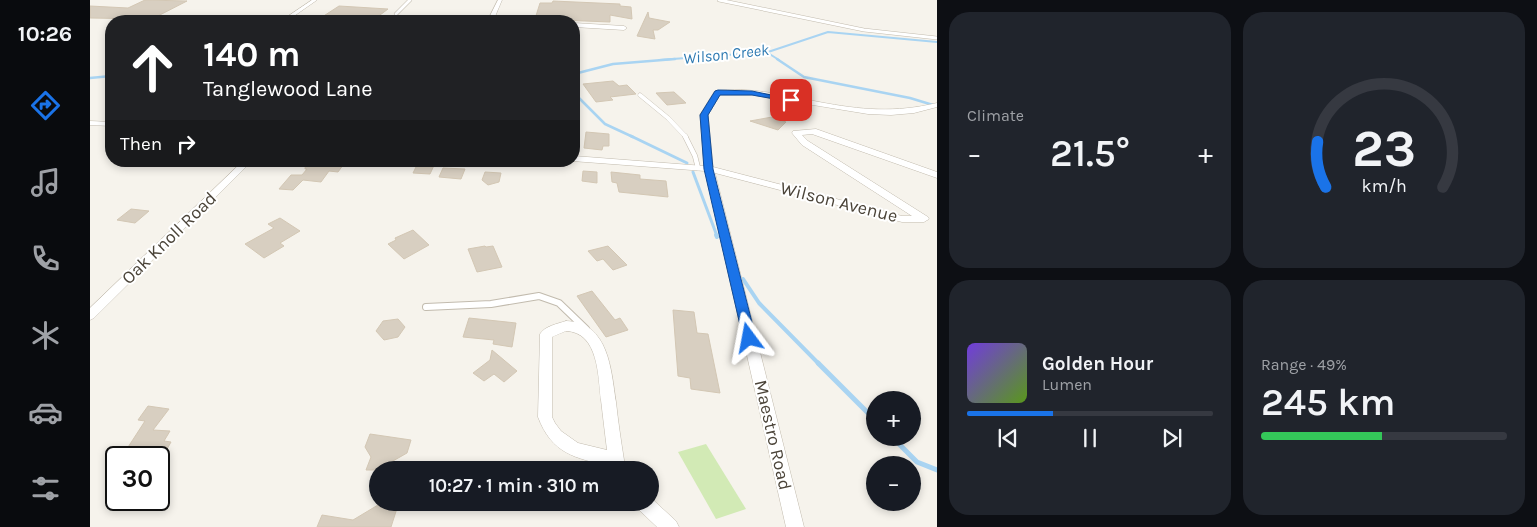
<!DOCTYPE html>
<html lang="en">
<head>
<meta charset="utf-8">
<style>
	:root { --surface:#171b24; --page:#20242c; --text:#f1f3f6; --muted:#9ea1a6; --line:#363941; --accent:#1a73e8 }
	body { margin:0; font-family:Karla,sans-serif; background:var(--page); color:var(--text); height:100vh; display:flex; flex-direction:column; font-size:19px; white-space:nowrap }
	* { box-sizing:border-box; margin:0 }
	p { font-size:16px; color:var(--muted) }
	.icon { flex:none; width:28px; height:28px; fill:none; stroke:currentColor; stroke-width:2; stroke-linecap:round; stroke-linejoin:round }
	.map { position:relative; flex:1; overflow:hidden }
	.sheet { display:flex; flex-direction:column; gap:12px; padding:12px; background:#0d0f14; width:600px }
	.sheet>* { flex:none }
	.top-card { position:absolute; left:15px; top:15px; width:475px; height:152px; border-radius:20px; box-shadow:0 2px 8px #0003; background:#202124; color:#fff; overflow:hidden }
	.fabs { position:absolute; left:776px; top:391px; display:grid; gap:10px }
	.fabs a { display:grid; place-items:center; width:55px; height:55px; border-radius:50%; background:var(--surface); box-shadow:0 2px 8px #0003; font-size:25px }
	.speed { position:absolute; left:15px; top:446px; display:flex; gap:10px; font-size:25px; font-weight:700; text-align:center }
	.speed>* { display:grid; place-content:center; width:65px; height:65px; border-radius:50%; background:var(--surface); box-shadow:0 2px 8px #0003; line-height:1 }
	.speed .limit { border:2px solid #111; border-radius:8px; background:#fff; color:#111 }
	.pin { position:absolute; display:grid; place-items:center; width:42px; height:42px; color:#fff; margin:-21px; border-radius:10px; box-shadow:0 2px 8px #0006 }
	.me { position:absolute; width:55px; margin:-28px; rotate:347deg; stroke-linejoin:round; filter:drop-shadow(0 0 4px #0008) }
	.turn { display:flex; align-items:center; gap:18px; height:105px; padding:0 15px; font-size:22px }
	.turn .icon { width:65px; height:65px; stroke-width:2.5 }
	.turn b { display:block; font-size:35px; line-height:42px }
	.then { display:flex; align-items:center; height:48px; padding:0 15px; background:#0003; gap:10px; font-size:19px }
	.big { font-size:38px; font-weight:600; line-height:1.1 }
	.sheet .tile { flex:1; display:flex; flex-direction:column; justify-content:center; gap:8px; min-width:0; padding:0 18px; border-radius:20px; background:var(--page) }
	.sheet .dial { align-items:center; gap:0 }
	.dial svg { height:130px; overflow:visible; fill:none; stroke:var(--line); stroke-width:7; stroke-linecap:round; text-anchor:middle }
	.dial text { fill:var(--text); stroke:none }
	.song { display:flex; align-items:center; gap:15px }
	.cover { width:60px; height:60px; border-radius:8px; background:linear-gradient(135deg,hsl(260 70% 55%),hsl(90 70% 35%)) }
	.played { height:5px; border-radius:2px; background:linear-gradient(90deg,var(--accent) 35%,var(--line) 35%) }
	.keys { display:flex; justify-content:space-around; direction:ltr }
	.heat { display:flex; justify-content:space-between; align-items:center; font-size:28px; direction:ltr }
	.charge { height:8px; border-radius:4px; background:linear-gradient(90deg,#34c759 49%,var(--line) 0) }
	.sheet .tiles { flex:1; display:grid; gap:12px; grid-template-columns:repeat(2,1fr) }
	.trip { position:absolute; left:279px; top:461px; width:290px; height:50px; border-radius:25px; background:var(--surface); box-shadow:0 2px 8px #0003; font-weight:600; line-height:50px; text-align:center }
	main { display:flex; flex:1; min-height:0 }
	.dock { display:flex; flex-direction:column; width:90px; justify-content:space-around; align-items:center; background:#090b0e; color:var(--muted) }
	.dock .icon { width:35px; height:35px }
	.dock .current { color:var(--accent) }
	.dock b { font-size:22px; color:var(--text) }
	.map>svg:first-child { display:block }
</style>
</head>
<body>
<main>
<nav class="dock">
<b>10:26</b>
<svg class="icon current" aria-label="directions" viewBox="0 0 24 24"><path d="M12 3l9 9-9 9-9-9zM9 14v-3h6M13 9l2 2-2 2"/></svg>
<svg class="icon" aria-label="music" viewBox="0 0 24 24"><path d="M9 18V5l10-2v13"/><circle cx="6" cy="18" r="3"/><circle cx="16" cy="16" r="3"/></svg>
<svg class="icon" aria-label="phone" viewBox="0 0 24 24"><path d="M5 4h4l2 5-3 2q2 4 5 5l2-3 5 2v4C11 20 4 13 5 4z"/></svg>
<svg class="icon" aria-label="climate" viewBox="0 0 24 24"><path d="M12 3v18M4 7l16 10M4 17L20 7"/></svg>
<svg class="icon" aria-label="car" viewBox="0 0 24 24"><path d="M5 17H2v-5l4-1 3-4h7l3 4 3 1v5h-3M9 17h6M6 11h13"/><circle cx="7" cy="17" r="2"/><circle cx="17" cy="17" r="2"/></svg>
<svg class="icon" aria-label="filters" viewBox="0 0 24 24"><path d="M4 7h16M4 17h16"/><circle cx="9" cy="7" r="2"/><circle cx="15" cy="17" r="2"/></svg>
</nav>
<div class="map">
<svg width="847" height="527" viewBox="0 0 847 527">
	<rect width="100%" height="100%" fill="#f6f3ec"/>
	<path fill="#d2eab5" d="M616,444L656,509L626,519L588,452Z"/>
	<g fill="none" stroke-linecap="round" stroke-linejoin="round">
		<g stroke="#a9d4f2" stroke-width="2">
			<path d="M678,53L689,60"/>
			<path d="M569,60L678,52L738,32L847,42"/>
		</g>
		<g stroke="#a9d4f2" stroke-width="2.5">
			<path d="M687,59L714,77L820,98L843,105"/>
			<path d="M484,74L523,64L585,59"/>
			<path d="M0,78L21,76"/>
			<path d="M484,93L515,124L543,137"/>
		</g>
		<g stroke="#a9d4f2" stroke-width="3">
			<path d="M541,136L597,163"/>
			<path d="M603,172L627,236"/>
		</g>
		<g stroke="#a9d4f2" stroke-width="4">
			<path d="M626,235L627,237"/>
			<path d="M653,279L669,303L729,364"/>
		</g>
		<g stroke="#a9d4f2" stroke-width="5">
			<path d="M728,363L785,420"/>
			<path d="M803,438L827,462L847,470"/>
		</g>
	</g>
	<g fill="#d8cfc1" stroke="#d3c7b4">
		<path d="M55,0L97,1L62,19L0,18V6L38,8Z"/>
		<path d="M463,1L530,4V6L541,7L542,19L520,15V22L445,19L450,3H462Z"/>
		<path d="M249,6L298,9L282,21H226Z"/>
		<path d="M558,12L559,18L580,22L568,30H563L565,39L547,36Z"/>
		<path d="M523,81L529,86L537,85L546,94L520,97L523,100L506,102L493,84Z"/>
		<path d="M584,92L596,103L577,105L566,93Z"/>
		<path d="M682,117L696,122L688,130L660,121Z"/>
		<path d="M496,132L519,134V146H513L512,150L494,148Z"/>
		<path d="M216,161H256L248,172L239,171L231,182L213,180L203,190L189,189L201,175H212L217,169H215Z"/>
		<path d="M329,161H346L340,174L323,173Z"/>
		<path d="M353,168L375,169L371,179L349,177Z"/>
		<path d="M493,171L507,172V183L492,181Z"/>
		<path d="M395,172L411,173L409,182L398,185L392,180Z"/>
		<path d="M521,172L550,175V179L576,181L578,197L529,192L527,183L522,182Z"/>
		<path d="M41,209L59,211L45,223L27,220Z"/>
		<path d="M190,218L210,231L190,243L194,246L174,258L155,244L184,228L178,224Z"/>
		<path d="M323,230L339,245L314,259L298,244L306,240L305,238Z"/>
		<path d="M395,246L396,247L403,246L412,267L387,272L378,249Z"/>
		<path d="M518,246L537,265L523,270L513,259L507,261L498,251Z"/>
		<path d="M502,291L525,320L530,318L538,330L516,337L487,296Z"/>
		<path d="M583,310L604,312L607,333L618,334L630,393L601,389L600,378L588,376Z"/>
		<path d="M379,318L426,323L422,347L403,344L404,340L373,337Z"/>
		<path d="M308,319L315,327L308,337L294,340L286,331L293,321Z"/>
		<path d="M402,350L427,371L414,382L404,374L394,381L383,373L400,360Z"/>
		<path d="M58,406L79,409L63,430L80,431L74,441L81,442L72,458H31L55,421L48,420Z"/>
		<path d="M280,434L321,440L317,453L287,470H276L281,457L275,447Z"/>
		<path d="M293,502H309L301,527H227L232,515L263,520Z"/>
	</g>
	<g fill="none" stroke-linecap="round" stroke-linejoin="round">
		<defs>
			<g id="lane-far3">
				<path d="M629,0L774,30L847,38"/>
				<path d="M306,14L320,0"/>
			</g>
			<path id="lane-far2" d="M550,95L578,118L596,137"/>
			<path id="lane-far1" d="M595,136L605,156L608,168"/>
			<path id="lane" d="M336,307L401,304L449,296L469,303L496,329"/>
			<g id="street">
				<path d="M222,0H227L197,21H191Z"/>
				<path d="M408,0H412L404,19H418L421,21L398,20Z"/>
				<path d="M484,23L534,26L537,28L534,30L484,27Z"/>
				<path d="M625,91C659,86 696,96 729,102C771,110 805,113 847,103V107L824,113L801,115L778,114L662,95H630L618,115L623,167L812,216H822L712,145L702,133L703,131L726,129L847,172V178L722,134L712,135L718,141L838,217L839,219L834,222H812L625,173L714,527H696L615,171L482,161L484,156L614,166L610,115Z"/>
				<path d="M0,121L21,122V126L0,125Z"/>
				<path d="M153,161H162L4,318L0,320V308Z"/>
				<path d="M476,321C519,322 521,370 526,402C528,421 531,441 534,460L538,470H522L520,466C485,458 462,454 448,417L450,334C455,326 467,324 476,321ZM476,331C509,332 508,377 511,400C513,417 515,434 517,450L488,443L471,431L465,423L462,417V337Z"/>
				<path d="M560,497L586,521L589,527H567L547,508L545,502H560Z"/>
			</g>
		</defs>
		<use href="#lane-far3" stroke="#c2bbae" stroke-width="4"/>
		<use href="#lane-far2" stroke="#c2bbae" stroke-width="4.5"/>
		<use href="#lane-far1" stroke="#c2bbae" stroke-width="5.5"/>
		<use href="#lane" stroke="#c2bbae" stroke-width="8"/>
		<use href="#street" stroke="#c2bbae" stroke-width="1"/>
		<use href="#lane-far3" stroke="#fff" stroke-width="3"/>
		<use href="#lane-far2" stroke="#fff" stroke-width="4"/>
		<use href="#lane-far1" stroke="#fff" stroke-width="4.5"/>
		<use href="#lane" stroke="#fff" stroke-width="6"/>
		<use href="#street" fill="#fff" fill-rule="evenodd"/>
	</g>
	<path fill="#1a73e8" stroke="#114b97" d="M628,90L662,91L705,100L701,102L662,95H630L618,115L623,169L666,338L664,342H655L653,338L614,169L610,115L625,91Z"/>
	<g text-anchor="middle" dominant-baseline="central" stroke-width="4" stroke-linejoin="round" paint-order="stroke">
		<g font-size="16" font-style="italic" fill="#2e7ab2" stroke="#fff">
			<text transform="translate(636 54) rotate(-6)">Wilson Creek</text>
		</g>
		<g font-size="18" fill="#4b4439" stroke="#fff">
			<text transform="translate(749 202) rotate(14)">Wilson Avenue</text>
			<text transform="translate(79 238) rotate(-44)">Oak Knoll Road</text>
			<text transform="translate(683 435) rotate(77)">Maestro Road</text>
		</g>
	</g>
</svg>
<div class="fabs">
<a>+</a>
<a>−</a>
</div>
<div class="speed"><div class="limit">30</div></div>
<div class="pin" style="left:701px;top:100px;background:#d93025"><svg class="icon" aria-label="arrive" viewBox="0 0 24 24"><path d="M6 21V4h12l-3 4 3 4H6"/></svg></div>
<svg class="me" style="left:659px;top:338px" viewBox="-20 -20 40 40"><path d="M0-17L14 15 0 8-14 15z" fill="#1a73e8" stroke="#fff" stroke-width="4"/></svg>
<div class="trip">10:27 · 1 min · 310 m</div>
<div class="top-card">
<div class="turn"><svg class="icon" aria-label="ahead" viewBox="0 0 24 24"><path d="M12 20V5M6 11l6-6 6 6"/></svg><div><b>140 m</b>Tanglewood Lane</div></div>
<div class="then">Then<svg class="icon" aria-label="right" viewBox="0 0 24 24"><path d="M7 20v-9h11M14 6l5 5-5 5"/></svg></div>
</div>
</div>
<section class="sheet">
<div class="tiles">
<div class="tile"><p>Climate</p>
<div class="heat"><a>−</a><b class="big">21.5°</b><a>+</a></div>
</div>
<div class="tile dial"><svg viewBox="0 0 100 80">
<path d="M14 69A42 42 0 1 1 86 69"/>
<path d="M14 69A42 42 0 0 1 9 41" stroke="#1a73e8"/>
<text x="50" y="56" font-size="32" font-weight="700">23</text>
<text x="50" y="72" font-size="11">km/h</text>
</svg></div>
<div class="tile">
<div class="song"><i class="cover"></i><div><b>Golden Hour</b><p>Lumen</p></div></div>
<div class="played"></div>
<div class="keys"><svg class="icon" aria-label="previous" viewBox="0 0 24 24"><path d="M18 5L8 12l10 7zM5 5v14"/></svg><svg class="icon" aria-label="pause" viewBox="0 0 24 24"><path d="M8 5v14M16 5v14"/></svg><svg class="icon" aria-label="next" viewBox="0 0 24 24"><path d="M6 5l10 7-10 7zM19 5v14"/></svg></div>
</div>
<div class="tile"><p>Range · 49%</p><b class="big">245 km</b><div class="charge"></div></div>
</div>
</section>
</main>
</body>
</html>
